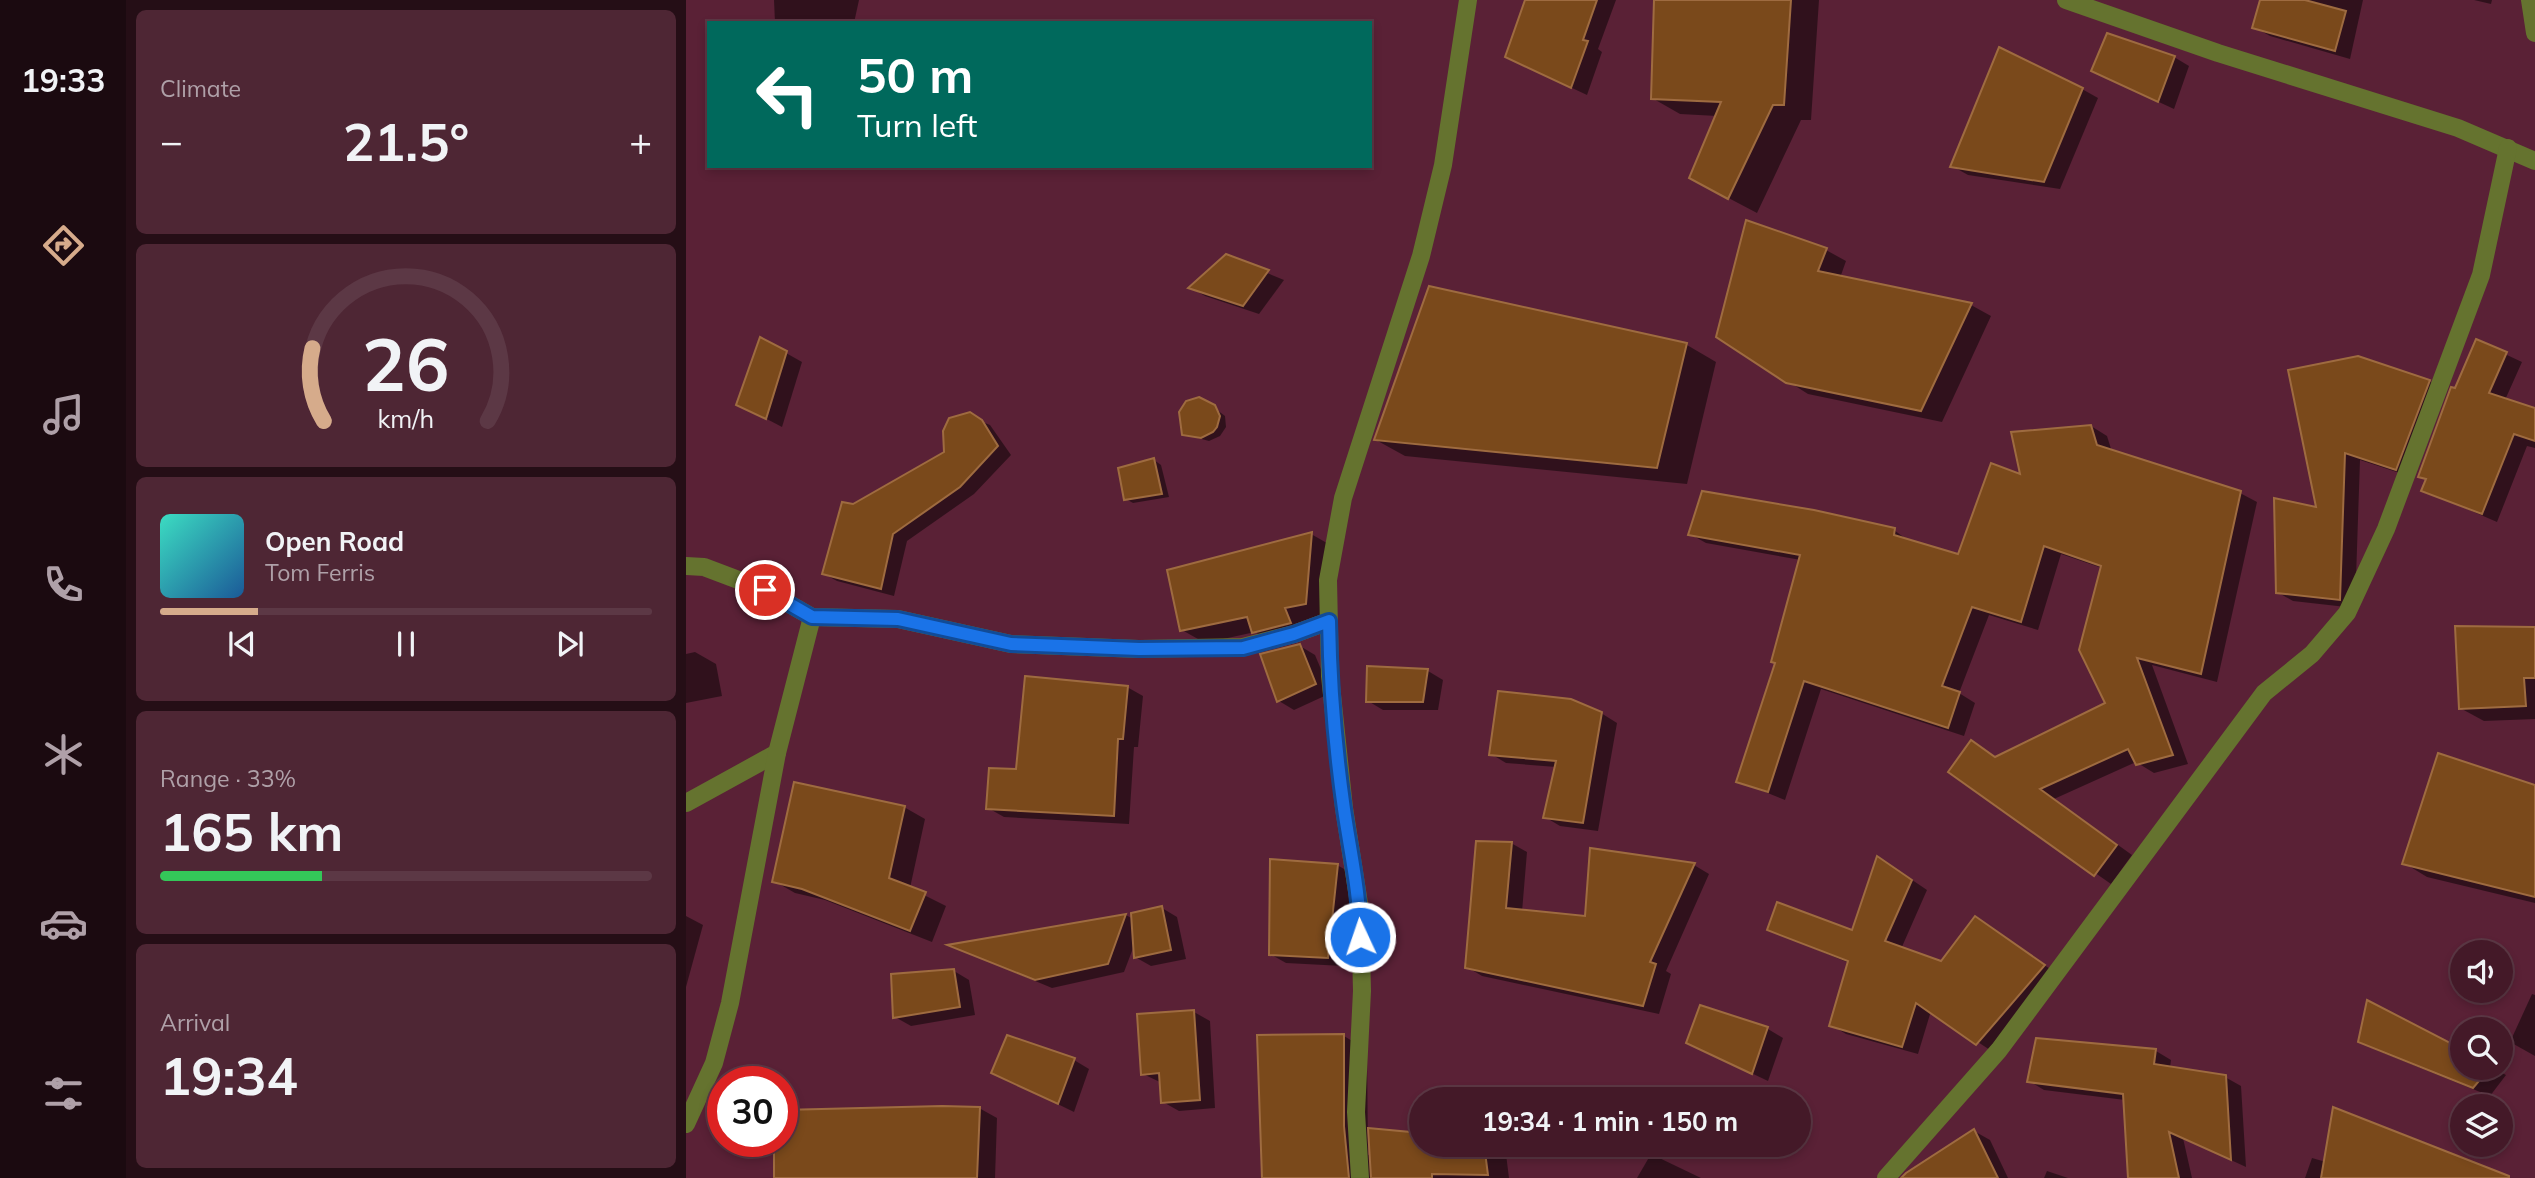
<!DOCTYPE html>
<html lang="en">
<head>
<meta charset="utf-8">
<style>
	:root { --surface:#441928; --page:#4e2634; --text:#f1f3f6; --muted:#afa0a8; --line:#5c3845; --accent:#d6ab8b }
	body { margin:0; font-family:Mulish,sans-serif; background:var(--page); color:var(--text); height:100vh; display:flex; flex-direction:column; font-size:26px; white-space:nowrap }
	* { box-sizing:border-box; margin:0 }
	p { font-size:23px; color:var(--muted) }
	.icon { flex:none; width:38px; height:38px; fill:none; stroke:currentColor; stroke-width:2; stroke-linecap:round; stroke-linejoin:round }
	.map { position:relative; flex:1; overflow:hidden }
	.drawer { display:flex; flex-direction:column; gap:10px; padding:10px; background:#250e16; width:560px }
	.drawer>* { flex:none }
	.guide { position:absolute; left:21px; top:21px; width:665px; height:147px; border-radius:0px; box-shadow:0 4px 10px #0003,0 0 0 2px var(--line); background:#00695c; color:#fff; overflow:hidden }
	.buttons { position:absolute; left:1764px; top:940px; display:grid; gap:14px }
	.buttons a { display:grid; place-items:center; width:63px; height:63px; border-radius:50%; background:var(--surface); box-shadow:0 4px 10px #0003,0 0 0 2px var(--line); font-size:35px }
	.speed { position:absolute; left:21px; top:1066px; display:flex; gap:14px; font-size:35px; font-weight:700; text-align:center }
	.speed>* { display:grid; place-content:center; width:91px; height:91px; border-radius:50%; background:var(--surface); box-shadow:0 4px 10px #0003,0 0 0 2px var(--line); line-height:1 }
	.speed .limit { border:10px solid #d22; background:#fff; color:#111 }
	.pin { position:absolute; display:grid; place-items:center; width:60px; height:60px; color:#fff; margin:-30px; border:4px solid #fff; border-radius:50%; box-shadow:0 2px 7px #0007 }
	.me { position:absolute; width:77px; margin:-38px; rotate:357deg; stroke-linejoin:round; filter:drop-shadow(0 0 5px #0008) }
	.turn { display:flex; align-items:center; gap:24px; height:147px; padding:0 35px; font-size:32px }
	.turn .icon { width:91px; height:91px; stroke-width:2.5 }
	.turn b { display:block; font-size:49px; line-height:60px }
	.big { font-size:52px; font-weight:700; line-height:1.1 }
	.drawer .tile { flex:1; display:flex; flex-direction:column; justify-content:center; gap:10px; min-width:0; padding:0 24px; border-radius:10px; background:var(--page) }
	.drawer .dial { align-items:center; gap:0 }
	.dial svg { height:182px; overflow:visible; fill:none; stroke:var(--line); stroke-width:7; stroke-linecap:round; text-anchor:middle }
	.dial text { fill:var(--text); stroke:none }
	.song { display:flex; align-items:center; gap:21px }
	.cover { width:84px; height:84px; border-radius:10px; background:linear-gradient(135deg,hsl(170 70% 55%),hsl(210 70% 35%)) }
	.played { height:7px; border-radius:4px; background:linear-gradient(90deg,var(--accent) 20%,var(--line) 20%) }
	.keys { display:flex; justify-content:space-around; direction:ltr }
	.heat { display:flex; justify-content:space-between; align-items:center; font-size:38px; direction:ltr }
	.charge { height:10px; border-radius:5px; background:linear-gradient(90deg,#34c759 33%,var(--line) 0) }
	.trip { position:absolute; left:723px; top:1087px; width:402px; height:70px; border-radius:35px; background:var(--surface); box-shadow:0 4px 10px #0003,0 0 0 2px var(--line); font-weight:700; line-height:70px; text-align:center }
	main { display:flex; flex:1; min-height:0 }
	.menu { display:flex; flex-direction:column; width:126px; justify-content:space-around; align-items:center; background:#1b0a10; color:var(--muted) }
	.menu .icon { width:49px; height:49px }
	.menu .current { color:var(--accent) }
	.menu b { font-size:32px; color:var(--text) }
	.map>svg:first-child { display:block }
</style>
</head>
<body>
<main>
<nav class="menu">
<b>19:33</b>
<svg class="icon current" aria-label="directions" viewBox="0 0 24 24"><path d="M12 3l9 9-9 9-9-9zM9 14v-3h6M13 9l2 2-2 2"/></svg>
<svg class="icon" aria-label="music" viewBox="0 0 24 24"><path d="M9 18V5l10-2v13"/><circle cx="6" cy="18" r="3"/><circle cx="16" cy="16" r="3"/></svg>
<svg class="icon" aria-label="phone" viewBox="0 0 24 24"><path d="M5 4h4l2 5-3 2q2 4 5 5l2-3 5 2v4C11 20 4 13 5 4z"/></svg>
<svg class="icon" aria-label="climate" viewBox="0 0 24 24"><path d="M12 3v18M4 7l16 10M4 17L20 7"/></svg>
<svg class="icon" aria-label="car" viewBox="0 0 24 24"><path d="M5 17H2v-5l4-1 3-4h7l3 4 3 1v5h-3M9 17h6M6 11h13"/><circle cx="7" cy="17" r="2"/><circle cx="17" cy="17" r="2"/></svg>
<svg class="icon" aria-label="filters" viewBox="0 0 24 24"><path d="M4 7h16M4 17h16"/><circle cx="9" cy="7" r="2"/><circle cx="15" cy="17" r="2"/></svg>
</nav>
<section class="drawer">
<div class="tile"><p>Climate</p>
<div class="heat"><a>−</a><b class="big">21.5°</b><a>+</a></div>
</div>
<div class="tile dial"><svg viewBox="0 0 100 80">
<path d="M14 69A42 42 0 1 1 86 69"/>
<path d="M14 69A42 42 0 0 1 9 37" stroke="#d6ab8b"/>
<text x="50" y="56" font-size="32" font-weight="700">26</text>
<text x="50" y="72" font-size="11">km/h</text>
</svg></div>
<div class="tile">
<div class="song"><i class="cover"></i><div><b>Open Road</b><p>Tom Ferris</p></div></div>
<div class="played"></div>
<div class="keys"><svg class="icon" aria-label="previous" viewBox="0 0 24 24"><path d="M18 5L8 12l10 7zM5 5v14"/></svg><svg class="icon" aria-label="pause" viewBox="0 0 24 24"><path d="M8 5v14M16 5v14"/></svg><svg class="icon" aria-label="next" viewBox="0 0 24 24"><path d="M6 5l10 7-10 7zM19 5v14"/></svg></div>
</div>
<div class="tile"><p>Range · 33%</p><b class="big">165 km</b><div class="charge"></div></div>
<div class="tile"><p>Arrival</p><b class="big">19:34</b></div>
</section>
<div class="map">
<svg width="1849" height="1178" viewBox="0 0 1849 1178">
	<rect width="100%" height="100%" fill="#5a2136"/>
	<g fill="#0007">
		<path d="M88,0H173L168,23H89Z"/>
		<path d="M841,0H930L912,49L916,52L901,95L837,65Z"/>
		<path d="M970,0H1133L1125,120H1115L1071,213L1033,193L1031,116L994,114L966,98Z"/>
		<path d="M1576,0H1677L1664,59L1584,36L1568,27Z"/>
		<path d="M1788,0H1806L1805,4Z"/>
		<path d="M1488,57L1503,66L1488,109L1423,79Z"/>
		<path d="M1396,89L1412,98L1374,189L1282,175L1266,166Z"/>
		<path d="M1140,250L1160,261L1154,278L1285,305L1305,316L1256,422L1122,394L1032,337Z"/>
		<path d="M540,256L598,280L573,314L519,296L505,288Z"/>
		<path d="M744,288L1001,345L1030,362L1001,484L719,456L690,440Z"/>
		<path d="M1791,341L1836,362L1819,400L1849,410V448L1841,446L1811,522L1737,490L1741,480L1734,476Z"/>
		<path d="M100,353L116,362L96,427L52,404Z"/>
		<path d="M1604,371L1743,381L1758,390L1726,477L1674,460L1669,608L1607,601L1591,592L1632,509Z"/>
		<path d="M518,400L539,416L540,427L534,436L523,441L497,434L501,403Z"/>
		<path d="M277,414L304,425L325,455L288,494L221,541L208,596L151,581L138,574L167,506L260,453L265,419Z"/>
		<path d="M1405,426L1421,436L1426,452L1554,493L1571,502L1531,682L1466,665L1502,764L1468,773L1450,762L1368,799L1446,855L1425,884L1265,772L1286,742L1311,758L1421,703L1416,568L1375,554L1352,630L1303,615L1273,693L1289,703L1278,736L1135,689L1099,800L1052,781L1091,663L1115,560L1020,543L1004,534L1208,530L1224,542L1273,557L1336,476Z"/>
		<path d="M468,460L475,465L483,497L447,503L440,499Z"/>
		<path d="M625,534L648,547L643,616L591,645L569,632L519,643L496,630Z"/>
		<path d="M1849,628V719L1798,721L1774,708Z"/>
		<path d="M614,646L629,655L645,693L608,710L593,701Z"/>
		<path d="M9,652L30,664L36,696L0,703V654Z"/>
		<path d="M742,671L757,680L752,710H697L682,701Z"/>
		<path d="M441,687L457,696L452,747H448L443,824L318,817L302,808L332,771Z"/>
		<path d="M915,713L931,723L912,831L874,826L859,817L870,767L820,763L805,754Z"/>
		<path d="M1849,787V903L1741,877L1718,863Z"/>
		<path d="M218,807L239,819L224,888L260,906L246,942L139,900L109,893L88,881Z"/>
		<path d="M825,843L841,852L836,912L901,917L1008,865L1023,874L980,971L985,974L973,1014L796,976L781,967Z"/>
		<path d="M651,865L667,874L657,966L600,963L584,954Z"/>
		<path d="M1207,867L1241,890L1215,949L1255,963L1289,918L1373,975L1307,1052L1245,1011L1232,1054L1160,1034L1145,1025L1163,963L1083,930L1167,932Z"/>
		<path d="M476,908L491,917L500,959L465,966L449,957V943L438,972L366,988L266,946L440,915L447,919Z"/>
		<path d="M0,916L17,925L0,987Z"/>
		<path d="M268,971L283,980L289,1015L225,1026L209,1017Z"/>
		<path d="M1846,994L1849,995V1056L1824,1042Z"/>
		<path d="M1682,1002L1776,1051V1068H1807L1820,1075L1804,1096L1690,1050L1674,1041Z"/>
		<path d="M1016,1007L1082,1029L1097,1038L1082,1081L1002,1043Z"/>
		<path d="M508,1012L524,1021L529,1108L493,1111L477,1102L476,1083L457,1074Z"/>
		<path d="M658,1036L681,1050L682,1155L735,1135V1144H804L820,1154L823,1178H578Z"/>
		<path d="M1351,1040L1470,1051L1485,1060L1484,1068L1539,1077L1555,1086L1560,1167L1497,1138L1506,1178H1443L1439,1100L1358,1090L1343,1081Z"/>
		<path d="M388,1060L403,1069L388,1112L308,1073Z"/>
		<path d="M293,1108L311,1118L309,1178H90V1141Z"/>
		<path d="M1288,1131L1304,1140L1322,1178H1218Z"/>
		<path d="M965,1154L1015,1178H951Z"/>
		<path d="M1626,1158L1640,1162L1816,1178H1619Z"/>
		<path d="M1361,1171L1382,1178H1358Z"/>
	</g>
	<g fill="#7a491b" stroke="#9e6b40" stroke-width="2">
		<path d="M839,0H911L897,40L902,41L885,88L819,57Z"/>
		<path d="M968,0H1105L1098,105H1087L1042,199L1003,178L1035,102L965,99Z"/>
		<path d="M1574,0H1619L1660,11L1649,51L1566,28Z"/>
		<path d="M1421,33L1489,56L1472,102L1405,71Z"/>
		<path d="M1313,47L1397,88L1358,182L1264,167Z"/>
		<path d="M1060,220L1141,248L1132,271L1286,303L1235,411L1100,383L1030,337Z"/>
		<path d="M540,254L583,270L557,306L502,288Z"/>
		<path d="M743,286L1001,343L971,468L688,440Z"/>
		<path d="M74,337L101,351L80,419L50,405Z"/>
		<path d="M1790,339L1821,352L1803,393L1849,408V441L1828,434L1796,514L1735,491L1740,479L1732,477L1765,387L1769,388Z"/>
		<path d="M1672,356L1744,380L1710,470L1659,453L1654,600L1590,593L1588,498L1630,507L1602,370Z"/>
		<path d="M513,397L529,405L534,416L531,427L527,432L515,438L496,435L493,412L500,401Z"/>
		<path d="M284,412L296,420L312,446L274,487L207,534L195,589L136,574L156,502L167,504L258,452L257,431L263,418Z"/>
		<path d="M1405,425L1411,445L1555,491L1515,674L1451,658L1487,755L1450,765L1442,749L1354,789L1431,845L1408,876L1262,772L1285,740L1309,757L1419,703L1393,650L1415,566L1358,546L1335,622L1286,607L1256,686L1274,692L1262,728L1118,681L1082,792L1050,782L1089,663L1085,662L1114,555L1002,535L1016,491L1128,510L1209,528L1208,535L1272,554L1305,463L1334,474L1325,432Z"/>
		<path d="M468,458L476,494L438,500L432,468Z"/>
		<path d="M626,532L620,604L599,608L605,623L566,633L561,617L494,631L481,570Z"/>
		<path d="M1769,626L1849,627V678H1838L1840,706L1773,709Z"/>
		<path d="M614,644L630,684L591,702L574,654Z"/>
		<path d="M681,666L742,669L737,702H680Z"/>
		<path d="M339,676L442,686L437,739H432L428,816L300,809L303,768L330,769Z"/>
		<path d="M812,691L885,699L916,712L897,823L857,818L870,761L803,755Z"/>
		<path d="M1752,753L1849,785V897L1716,864Z"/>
		<path d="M108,782L219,806L203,878L240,892L224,931L116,889L86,882Z"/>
		<path d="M790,841L826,842L820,908L899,916L904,848L1009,863L964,962L970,964L957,1006L779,968Z"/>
		<path d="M1191,856L1226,880L1199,941L1255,961L1289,916L1359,965L1290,1045L1230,1003L1216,1047L1143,1026L1162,961L1081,930L1091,902L1166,930Z"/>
		<path d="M584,859L652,864L642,958L583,955Z"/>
		<path d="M476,906L485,950L448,958L445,913Z"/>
		<path d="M440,914L422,964L349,980L261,945Z"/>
		<path d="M268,969L274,1007L207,1018L205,974Z"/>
		<path d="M1681,1000L1776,1049V1068H1804L1787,1088L1672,1042Z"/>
		<path d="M1014,1005L1082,1027L1066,1074L1000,1043Z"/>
		<path d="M508,1010L514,1100L475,1103L473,1073L455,1075L451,1014Z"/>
		<path d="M658,1034V1126L663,1178H576L571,1035Z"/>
		<path d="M321,1035L389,1058L372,1104L305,1073Z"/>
		<path d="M1350,1038L1470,1049L1468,1064L1540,1075L1545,1160L1483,1132L1493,1178H1442L1437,1094L1341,1082Z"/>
		<path d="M256,1106L294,1107L291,1178H88V1141H96V1110Z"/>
		<path d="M1647,1107L1823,1176V1178H1635Z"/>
		<path d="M682,1128L735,1133V1144H798L802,1175L746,1174V1178H685Z"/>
		<path d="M1288,1129L1312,1178H1215L1220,1173Z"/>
	</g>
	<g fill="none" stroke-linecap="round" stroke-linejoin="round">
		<g stroke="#65732f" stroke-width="18">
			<path d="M1380,0L1532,53L1772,128L1849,161"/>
			<path d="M1844,0L1849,33"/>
			<path d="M0,566L18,567L79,590L126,617L212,619L325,644L453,649L557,647L608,634L643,621"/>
			<path d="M0,803L91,753"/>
			<path d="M0,1124L28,1063L44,1003L91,753L126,617"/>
			<path d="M674,1178L670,1112L676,991L674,910L658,808L644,676L642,580L657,498L735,256L757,165L782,0"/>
			<path d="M1200,1178L1313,1050L1578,693L1626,654L1661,613L1700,529L1795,275L1822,148"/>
		</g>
	</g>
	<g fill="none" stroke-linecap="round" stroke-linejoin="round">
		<defs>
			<path id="route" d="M79,590L126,617L212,619L325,644L453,649L557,648L608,634L643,621C644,683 649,746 658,809C664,851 674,893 674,937"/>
		</defs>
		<use href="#route" stroke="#114b97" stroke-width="18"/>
		<use href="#route" stroke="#1a73e8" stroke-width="12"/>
	</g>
</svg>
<div class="buttons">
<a><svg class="icon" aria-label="sound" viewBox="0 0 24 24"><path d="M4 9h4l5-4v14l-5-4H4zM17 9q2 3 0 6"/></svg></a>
<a><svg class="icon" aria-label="search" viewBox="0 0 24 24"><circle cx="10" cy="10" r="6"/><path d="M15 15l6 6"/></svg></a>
<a><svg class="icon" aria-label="layers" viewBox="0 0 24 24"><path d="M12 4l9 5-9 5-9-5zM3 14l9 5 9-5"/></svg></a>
</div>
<div class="speed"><div class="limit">30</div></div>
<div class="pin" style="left:79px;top:590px;background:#d93025"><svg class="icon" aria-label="arrive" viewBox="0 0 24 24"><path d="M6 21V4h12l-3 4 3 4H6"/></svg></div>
<svg class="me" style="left:674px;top:937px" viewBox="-20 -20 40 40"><circle r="17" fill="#1a73e8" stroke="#fff" stroke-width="3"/><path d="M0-11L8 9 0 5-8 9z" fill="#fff"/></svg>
<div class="trip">19:34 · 1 min · 150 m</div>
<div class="guide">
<div class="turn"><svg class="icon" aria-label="left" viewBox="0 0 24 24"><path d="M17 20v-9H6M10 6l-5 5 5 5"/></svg><div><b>50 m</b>Turn left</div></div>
</div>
</div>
</main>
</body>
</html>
